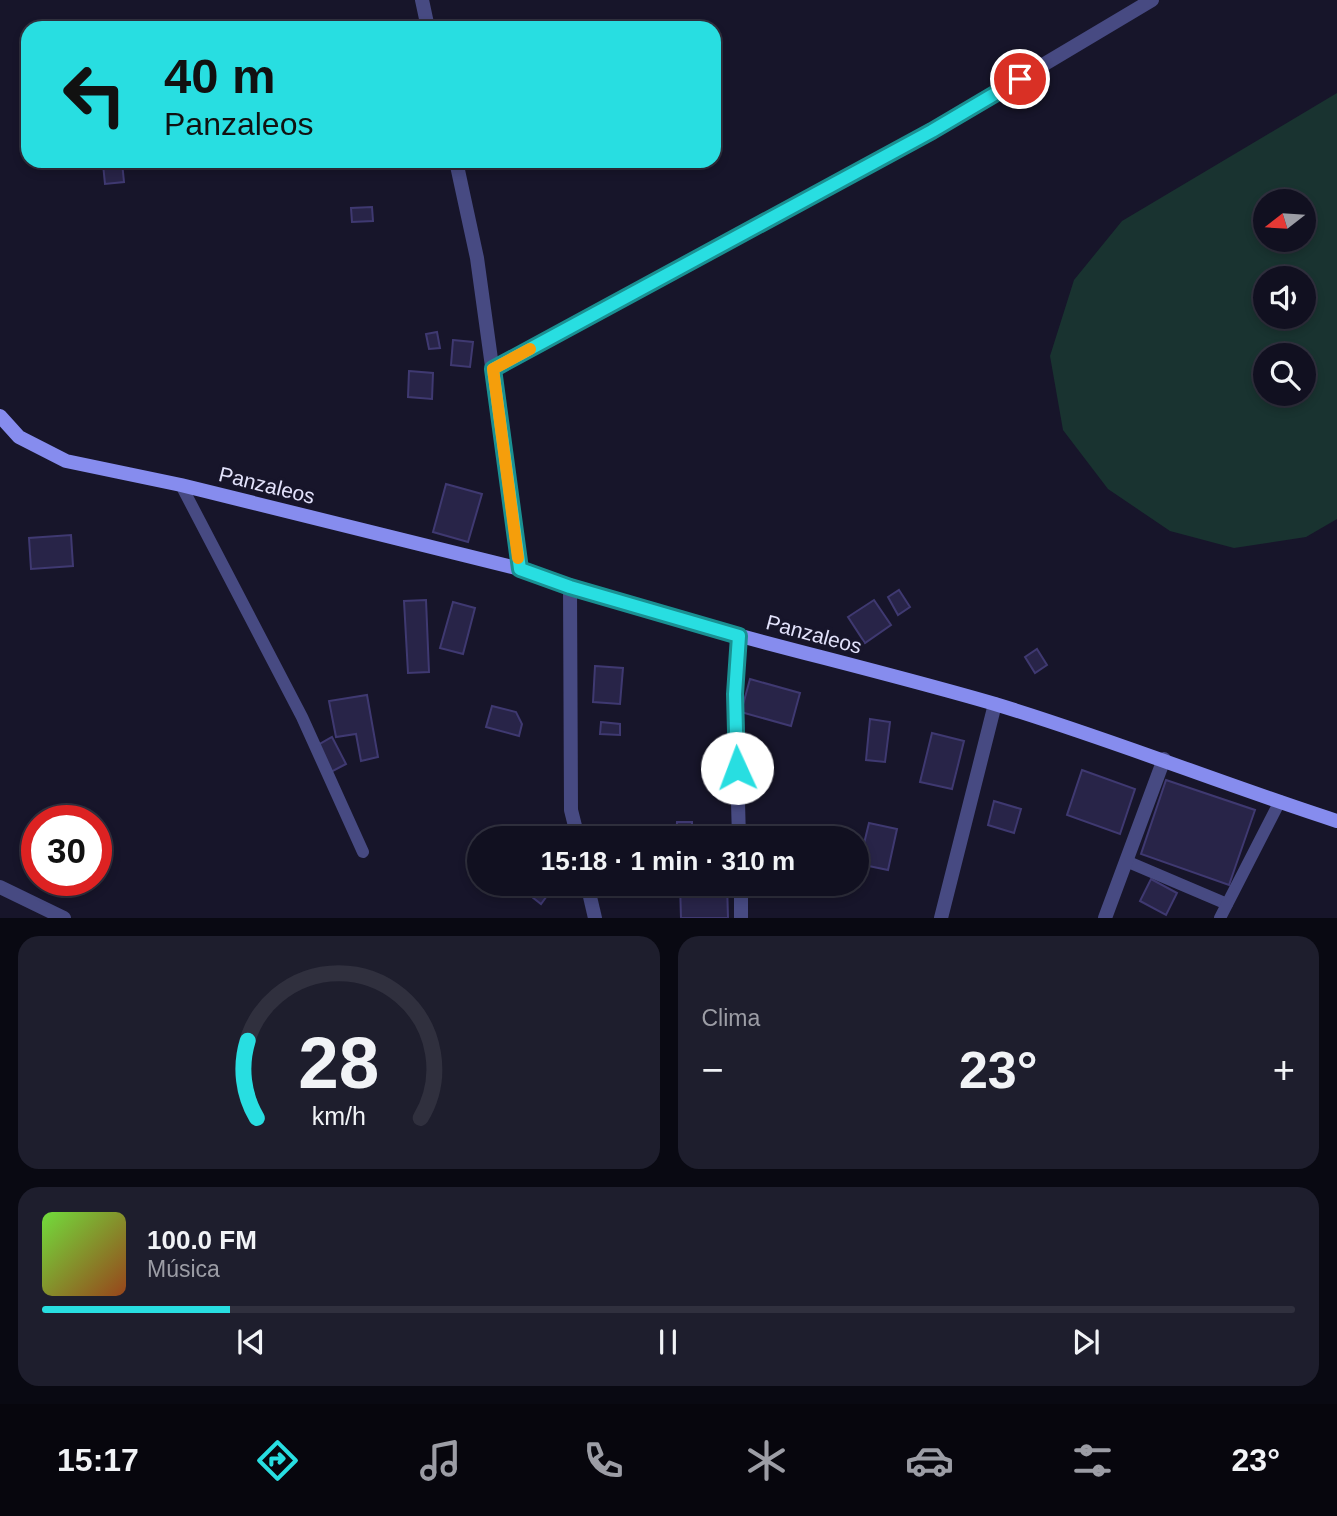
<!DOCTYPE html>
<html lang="es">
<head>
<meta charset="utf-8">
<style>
	:root { --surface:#111020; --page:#1e1e2d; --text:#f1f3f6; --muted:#9c9da5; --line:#30303e; --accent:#28dee1 }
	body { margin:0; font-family:Arial,sans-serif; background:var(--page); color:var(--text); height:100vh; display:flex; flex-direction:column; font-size:26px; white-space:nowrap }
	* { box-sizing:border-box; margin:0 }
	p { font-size:23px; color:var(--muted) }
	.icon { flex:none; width:38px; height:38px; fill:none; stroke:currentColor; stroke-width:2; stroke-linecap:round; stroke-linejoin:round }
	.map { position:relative; height:918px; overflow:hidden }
	.side { display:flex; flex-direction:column; gap:18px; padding:18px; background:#090912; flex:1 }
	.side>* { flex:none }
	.guide { position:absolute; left:21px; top:21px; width:700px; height:147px; border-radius:21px; box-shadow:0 4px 10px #0003,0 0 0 2px var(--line); background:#28dee1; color:#111; overflow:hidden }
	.needle { width:46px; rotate:253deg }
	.controls { position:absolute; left:1253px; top:189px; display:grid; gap:14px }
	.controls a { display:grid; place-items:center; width:63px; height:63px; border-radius:50%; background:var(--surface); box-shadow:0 4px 10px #0003,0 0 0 2px var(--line); font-size:35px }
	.speed { position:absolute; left:21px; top:805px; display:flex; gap:14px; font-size:35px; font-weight:700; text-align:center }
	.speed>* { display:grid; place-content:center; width:91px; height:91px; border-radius:50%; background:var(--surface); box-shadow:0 4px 10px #0003,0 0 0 2px var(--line); line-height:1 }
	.speed .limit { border:10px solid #d22; background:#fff; color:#111 }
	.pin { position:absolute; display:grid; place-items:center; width:60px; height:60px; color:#fff; margin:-30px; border:4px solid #fff; border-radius:50%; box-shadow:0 2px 7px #0007 }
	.me { position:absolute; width:77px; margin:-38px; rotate:358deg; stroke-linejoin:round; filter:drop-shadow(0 0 5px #0008) }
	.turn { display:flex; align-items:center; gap:24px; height:147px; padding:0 28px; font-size:32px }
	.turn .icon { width:91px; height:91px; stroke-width:2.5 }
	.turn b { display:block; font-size:49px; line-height:60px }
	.big { font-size:52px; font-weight:700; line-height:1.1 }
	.side .tile { flex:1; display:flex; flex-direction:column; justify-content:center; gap:10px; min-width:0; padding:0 24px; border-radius:21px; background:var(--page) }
	.side .dial { align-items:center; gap:0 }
	.dial svg { height:182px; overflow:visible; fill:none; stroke:var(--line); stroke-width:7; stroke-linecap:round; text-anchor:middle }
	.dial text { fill:var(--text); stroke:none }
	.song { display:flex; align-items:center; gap:21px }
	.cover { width:84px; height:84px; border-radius:10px; background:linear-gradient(135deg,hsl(100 70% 55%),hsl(20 70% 35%)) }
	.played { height:7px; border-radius:4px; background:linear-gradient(90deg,var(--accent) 15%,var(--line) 15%) }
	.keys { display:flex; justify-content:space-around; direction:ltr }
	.heat { display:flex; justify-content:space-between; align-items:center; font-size:38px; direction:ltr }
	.side .tiles { flex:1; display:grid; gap:18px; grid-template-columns:1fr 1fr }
	.tile:last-child { grid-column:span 2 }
	.trip { position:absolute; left:467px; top:826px; width:402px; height:70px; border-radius:35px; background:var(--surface); box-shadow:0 4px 10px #0003,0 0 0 2px var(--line); font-weight:700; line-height:70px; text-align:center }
	.tabs { display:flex; height:112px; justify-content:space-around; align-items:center; background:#07060d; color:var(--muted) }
	.tabs .icon { width:49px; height:49px }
	.tabs .selected { color:var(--accent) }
	.tabs b { font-size:32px; color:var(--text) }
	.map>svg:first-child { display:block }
</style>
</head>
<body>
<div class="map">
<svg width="1337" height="918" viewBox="0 0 1337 918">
	<rect width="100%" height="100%" fill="#17152a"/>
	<path fill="#193330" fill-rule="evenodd" d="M1337,93V519L1306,537L1234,548L1170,531L1108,489L1063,430L1050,356L1074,280L1122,221ZM1265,201H1304V240H1265ZM1265,278H1304V317H1265ZM1265,355H1304V394H1265Z"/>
	<g fill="#282448" stroke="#3f3971" stroke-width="2">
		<path d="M122,162L124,182L105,184L103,164Z"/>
		<path d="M372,207L373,221L352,222L351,208Z"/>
		<path d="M437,332L440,348L429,349L426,334Z"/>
		<path d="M453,340L473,342L470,367L451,365Z"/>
		<path d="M409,371L433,373L432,399L408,397Z"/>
		<path d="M446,484L482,494L468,542L433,532Z"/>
		<path d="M71,535L73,566L31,569L29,538Z"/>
		<path d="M899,590L910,607L898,615L888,597Z"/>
		<path d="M426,600L429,672L408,673L404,601Z"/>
		<path d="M874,600L891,625L865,643L848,617Z"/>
		<path d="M453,602L475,608L463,654L440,648Z"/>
		<path d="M1037,649L1047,665L1035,673L1025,657Z"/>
		<path d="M595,666L623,668L620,704L593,702Z"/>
		<path d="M750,679L800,693L791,726L741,712Z"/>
		<path d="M367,695L378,757L361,761L356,734L336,737L329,701Z"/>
		<path d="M492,706L516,712L522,724L519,736L486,727Z"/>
		<path d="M870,719L890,722L885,762L866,760Z"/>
		<path d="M601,722L620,724V735L600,734Z"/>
		<path d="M932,733L964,741L952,789L920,782Z"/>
		<path d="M332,737L346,764L331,772L318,745Z"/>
		<path d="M1082,770L1135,789L1120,834L1067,815Z"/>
		<path d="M1166,780L1255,810L1229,885L1141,854Z"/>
		<path d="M994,801L1021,809L1014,833L988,825Z"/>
		<path d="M677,822H692V838H676Z"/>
		<path d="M869,823L897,829L888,870L859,864Z"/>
		<path d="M1151,879L1177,893L1166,915L1140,901Z"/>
		<path d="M520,884H545L552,889L541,904L518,886Z"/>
		<path d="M680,884H727L728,918H681Z"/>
	</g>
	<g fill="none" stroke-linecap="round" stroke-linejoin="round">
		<g stroke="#474a82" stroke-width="12">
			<path d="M181,485L302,717L363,852"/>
			<path d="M1126,861L1227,904"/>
			<path d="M1220,918L1280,801"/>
		</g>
		<g stroke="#474a82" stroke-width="14">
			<path d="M422,0L428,28"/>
			<path d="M456,161L477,258L520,569"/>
			<path d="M493,369L932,131L1152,0"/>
			<path d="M570,587L571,810L578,838"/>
			<path d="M739,636L735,694L739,838"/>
			<path d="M587,884L595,918"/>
			<path d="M741,884V918"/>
			<path d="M0,887L64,918"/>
			<path d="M941,918L995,704"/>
			<path d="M1105,918L1164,759"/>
		</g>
		<path stroke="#868cee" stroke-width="14" d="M0,416L19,437L66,461L181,485L520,569C675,625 837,658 995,704C1111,739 1222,784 1337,821"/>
	</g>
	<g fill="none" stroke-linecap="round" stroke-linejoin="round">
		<defs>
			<path id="route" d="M737,768L735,694L739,636L570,587L520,569L493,369L932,131L1020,79"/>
		</defs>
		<use href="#route" stroke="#1a9092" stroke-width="18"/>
		<use href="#route" stroke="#28dee1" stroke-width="12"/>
		<path stroke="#f59e0b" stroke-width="12" d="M518,558L493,369L530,349"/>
	</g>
	<g text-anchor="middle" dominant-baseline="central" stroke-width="7" stroke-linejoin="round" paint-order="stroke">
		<g font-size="21" fill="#e3e2fb" stroke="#17152a">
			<text transform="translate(267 485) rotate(14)">Panzaleos</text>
			<text transform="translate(814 634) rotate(15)">Panzaleos</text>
		</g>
	</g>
</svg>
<div class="controls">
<a><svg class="needle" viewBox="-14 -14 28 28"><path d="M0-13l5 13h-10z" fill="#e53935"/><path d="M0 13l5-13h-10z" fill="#9c9da5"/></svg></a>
<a><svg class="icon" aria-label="sound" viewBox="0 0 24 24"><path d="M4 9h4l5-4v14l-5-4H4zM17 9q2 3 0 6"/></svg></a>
<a><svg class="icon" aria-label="search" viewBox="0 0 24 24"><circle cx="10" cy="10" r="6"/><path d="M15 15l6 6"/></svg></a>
</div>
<div class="speed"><div class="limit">30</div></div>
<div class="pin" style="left:1020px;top:79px;background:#d93025"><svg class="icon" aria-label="arrive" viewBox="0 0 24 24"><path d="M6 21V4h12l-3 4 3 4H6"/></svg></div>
<svg class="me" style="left:737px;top:768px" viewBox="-20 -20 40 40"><circle r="19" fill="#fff"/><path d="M0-13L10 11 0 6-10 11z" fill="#28dee1"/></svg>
<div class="trip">15:18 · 1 min · 310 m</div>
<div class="guide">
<div class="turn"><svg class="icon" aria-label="left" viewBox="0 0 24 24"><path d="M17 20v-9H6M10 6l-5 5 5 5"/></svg><div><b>40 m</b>Panzaleos</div></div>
</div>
</div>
<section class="side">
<div class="tiles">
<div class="tile dial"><svg viewBox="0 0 100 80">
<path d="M14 69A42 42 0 1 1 86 69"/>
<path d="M14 69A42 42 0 0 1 10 35" stroke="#28dee1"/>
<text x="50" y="56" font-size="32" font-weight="700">28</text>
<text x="50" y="72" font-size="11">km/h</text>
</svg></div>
<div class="tile"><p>Clima</p>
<div class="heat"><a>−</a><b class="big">23°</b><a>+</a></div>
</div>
<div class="tile">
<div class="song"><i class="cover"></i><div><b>100.0 FM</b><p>Música</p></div></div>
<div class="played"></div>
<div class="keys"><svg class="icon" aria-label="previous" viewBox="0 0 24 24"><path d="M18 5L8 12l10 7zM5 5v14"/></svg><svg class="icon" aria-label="pause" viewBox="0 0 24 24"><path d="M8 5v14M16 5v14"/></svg><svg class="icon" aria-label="next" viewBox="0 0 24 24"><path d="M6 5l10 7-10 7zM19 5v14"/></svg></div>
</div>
</div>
</section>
<nav class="tabs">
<b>15:17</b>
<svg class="icon selected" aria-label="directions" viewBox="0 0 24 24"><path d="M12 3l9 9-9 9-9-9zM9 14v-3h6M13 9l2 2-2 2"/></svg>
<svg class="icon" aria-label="music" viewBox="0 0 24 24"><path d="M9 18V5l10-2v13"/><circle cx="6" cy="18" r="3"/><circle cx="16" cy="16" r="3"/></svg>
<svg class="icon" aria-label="phone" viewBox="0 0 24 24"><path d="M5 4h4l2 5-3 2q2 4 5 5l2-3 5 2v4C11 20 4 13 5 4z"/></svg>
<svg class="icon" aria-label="climate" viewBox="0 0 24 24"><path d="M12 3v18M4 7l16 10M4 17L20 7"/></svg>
<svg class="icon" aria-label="car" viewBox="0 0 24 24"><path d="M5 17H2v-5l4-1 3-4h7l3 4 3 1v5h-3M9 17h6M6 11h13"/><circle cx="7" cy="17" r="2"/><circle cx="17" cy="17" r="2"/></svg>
<svg class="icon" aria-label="filters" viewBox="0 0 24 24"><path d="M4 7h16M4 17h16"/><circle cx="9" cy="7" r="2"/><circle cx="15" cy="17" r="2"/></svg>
<b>23°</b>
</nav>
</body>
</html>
